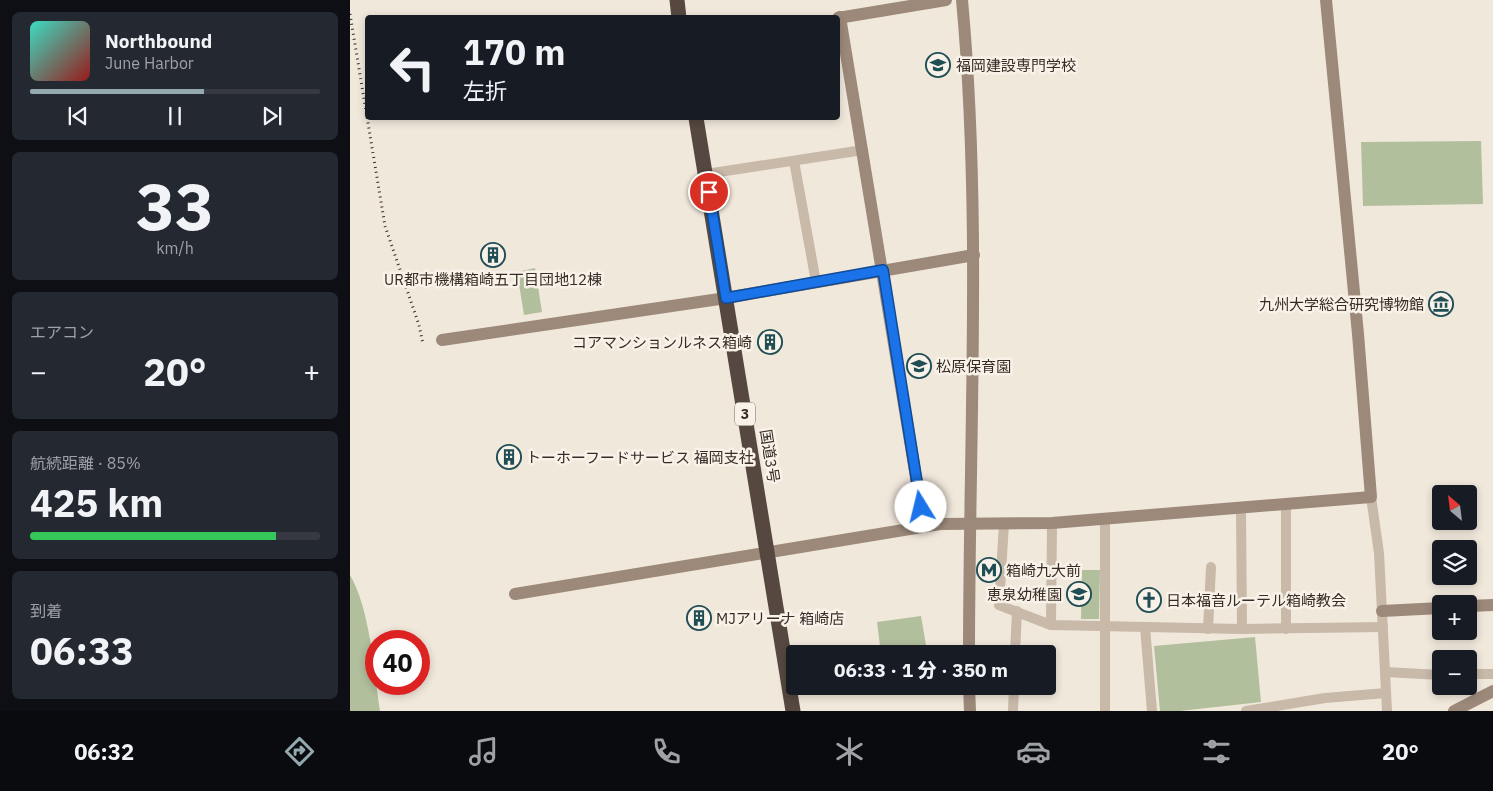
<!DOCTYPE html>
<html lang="ja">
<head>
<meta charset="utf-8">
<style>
	:root { --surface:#171b24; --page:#242831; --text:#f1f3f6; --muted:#9ea1a6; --line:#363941; --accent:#93a9ae }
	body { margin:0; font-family:"IBM Plex Sans","Noto Sans JP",sans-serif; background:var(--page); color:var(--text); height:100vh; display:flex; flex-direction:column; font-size:19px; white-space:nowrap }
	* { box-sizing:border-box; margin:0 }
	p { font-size:16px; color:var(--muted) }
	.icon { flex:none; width:28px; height:28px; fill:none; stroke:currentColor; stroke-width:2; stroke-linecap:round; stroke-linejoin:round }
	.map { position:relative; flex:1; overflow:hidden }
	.panel { display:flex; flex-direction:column; gap:12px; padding:12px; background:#0d0f14; width:350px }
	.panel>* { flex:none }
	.guide { position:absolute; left:15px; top:15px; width:475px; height:105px; border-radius:5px; box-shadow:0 2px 8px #0003; background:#171b24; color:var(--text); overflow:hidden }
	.needle { width:32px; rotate:332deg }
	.controls { position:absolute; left:1082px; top:485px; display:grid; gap:10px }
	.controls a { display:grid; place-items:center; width:45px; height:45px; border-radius:5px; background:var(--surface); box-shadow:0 2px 8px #0003; font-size:25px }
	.speed { position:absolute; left:15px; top:630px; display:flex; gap:10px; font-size:25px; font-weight:700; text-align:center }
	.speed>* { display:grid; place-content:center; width:65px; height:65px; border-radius:50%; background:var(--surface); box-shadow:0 2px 8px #0003; line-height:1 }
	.speed .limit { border:8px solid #d22; background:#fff; color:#111 }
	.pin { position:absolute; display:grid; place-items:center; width:42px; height:42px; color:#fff; margin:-21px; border:2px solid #fff; border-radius:50%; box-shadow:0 1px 5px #0007 }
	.me { position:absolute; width:55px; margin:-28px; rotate:351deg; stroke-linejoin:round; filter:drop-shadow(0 0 4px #0008) }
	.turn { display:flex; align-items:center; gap:18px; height:105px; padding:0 15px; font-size:22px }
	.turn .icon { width:65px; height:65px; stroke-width:2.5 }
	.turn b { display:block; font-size:35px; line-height:42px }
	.big { font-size:38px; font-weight:800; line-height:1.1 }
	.panel .card { flex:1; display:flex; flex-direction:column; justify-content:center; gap:8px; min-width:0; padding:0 18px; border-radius:8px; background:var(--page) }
	.panel .dial { align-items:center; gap:0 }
	.dial b { font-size:65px; line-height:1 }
	.song { display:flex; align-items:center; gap:15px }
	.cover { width:60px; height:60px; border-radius:8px; background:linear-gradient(135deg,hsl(170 70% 55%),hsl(0 70% 35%)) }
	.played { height:5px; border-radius:2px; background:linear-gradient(90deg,var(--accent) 60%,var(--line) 60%) }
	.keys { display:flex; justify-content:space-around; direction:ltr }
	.heat { display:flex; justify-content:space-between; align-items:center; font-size:28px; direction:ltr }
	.charge { height:8px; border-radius:4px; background:linear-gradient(90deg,#34c759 85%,var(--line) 0) }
	.trip { position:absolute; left:436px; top:645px; width:270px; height:50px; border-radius:5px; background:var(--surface); box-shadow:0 2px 8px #0003; font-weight:800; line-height:50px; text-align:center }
	.tabs { display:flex; height:80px; justify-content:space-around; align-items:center; background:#090b0e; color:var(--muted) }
	.tabs .icon { width:35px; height:35px }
	.tabs .on { color:var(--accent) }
	.tabs b { font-size:22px; color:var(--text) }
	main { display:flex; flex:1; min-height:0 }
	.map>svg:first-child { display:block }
</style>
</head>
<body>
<main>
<section class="panel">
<div class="card">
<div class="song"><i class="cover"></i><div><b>Northbound</b><p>June Harbor</p></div></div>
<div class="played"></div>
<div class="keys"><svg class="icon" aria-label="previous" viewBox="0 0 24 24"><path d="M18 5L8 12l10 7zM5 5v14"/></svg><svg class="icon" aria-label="pause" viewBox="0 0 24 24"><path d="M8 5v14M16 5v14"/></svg><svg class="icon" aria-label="next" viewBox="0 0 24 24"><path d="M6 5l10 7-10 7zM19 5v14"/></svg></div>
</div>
<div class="card dial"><b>33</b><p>km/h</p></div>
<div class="card"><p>エアコン</p>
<div class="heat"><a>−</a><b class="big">20°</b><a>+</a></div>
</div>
<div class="card"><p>航続距離 · 85%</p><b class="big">425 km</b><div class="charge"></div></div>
<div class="card"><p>到着</p><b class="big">06:33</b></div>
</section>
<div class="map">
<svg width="1143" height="711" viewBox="0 0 1143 711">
	<rect width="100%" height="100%" fill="#f1e8dc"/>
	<g fill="#b1bf9d">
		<path d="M1131,141L1133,204L1013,206L1011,142Z"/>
		<path d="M185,268L192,312L174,315L167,272Z"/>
		<path d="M732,570H750L749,619H731Z"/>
		<path d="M0,575C20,609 24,671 30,711H0Z"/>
		<path d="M571,616L577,651L531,654L527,622Z"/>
		<path d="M905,637L911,702L830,711H810L804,646Z"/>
	</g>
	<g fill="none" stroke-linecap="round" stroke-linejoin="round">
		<g stroke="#c8b9a9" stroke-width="10">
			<path d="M444,161L466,282"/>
			<path d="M356,174L513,150"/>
			<path d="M1021,497L1029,553L1037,711"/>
			<path d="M891,508L892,629"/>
			<path d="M654,524L649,605L701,625L892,629L1033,627"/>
			<path d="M701,625L702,523"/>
			<path d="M795,627L802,711"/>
			<path d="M858,629L861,567"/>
			<path d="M936,629V504"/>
			<path d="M665,654L667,611"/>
			<path d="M1035,672L1091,675"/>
			<path d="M1119,674H1143"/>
			<path d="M663,711L664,686"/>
			<path d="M755,711V519"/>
			<path d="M896,711L975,698L1036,693"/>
		</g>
		<g stroke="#9c897a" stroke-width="12">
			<path d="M612,0C632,217 619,436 619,654"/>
			<path d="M490,17L574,526"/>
			<path d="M488,18L596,0"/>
			<path d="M92,340L376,298L624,255"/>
			<path d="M165,594L590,524L702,523L1021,497L1008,334L976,0"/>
			<path d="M1119,606L1143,605"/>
			<path d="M1032,611L1091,608"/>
			<path d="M619,686L620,711"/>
			<path d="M1104,711L1143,691"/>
		</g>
		<g stroke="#564840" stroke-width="15">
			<path d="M327,0L329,18"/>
			<path d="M346,118L443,711"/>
		</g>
		<path stroke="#362d28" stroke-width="3" stroke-dasharray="1 4" stroke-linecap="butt" d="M0,14L35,226L69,325L73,344"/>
	</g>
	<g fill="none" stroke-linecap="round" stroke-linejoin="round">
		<defs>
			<path id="route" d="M359,192L376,298L533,270L571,507"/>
		</defs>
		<use href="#route" stroke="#114b97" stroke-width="12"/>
		<use href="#route" stroke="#1a73e8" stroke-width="9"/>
	</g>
	<defs>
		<symbol id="university-ring" viewBox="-11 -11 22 22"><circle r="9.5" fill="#f9f2e8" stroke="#204e55" stroke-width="1.5"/><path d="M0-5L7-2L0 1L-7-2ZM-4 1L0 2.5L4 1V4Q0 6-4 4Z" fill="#204e55"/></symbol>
		<symbol id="building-ring" viewBox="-11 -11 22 22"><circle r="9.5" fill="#f9f2e8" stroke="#204e55" stroke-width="1.5"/><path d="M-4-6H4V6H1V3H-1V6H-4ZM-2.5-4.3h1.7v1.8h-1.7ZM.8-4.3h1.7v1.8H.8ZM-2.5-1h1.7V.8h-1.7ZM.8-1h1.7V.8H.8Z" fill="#204e55"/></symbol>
		<symbol id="museum-ring" viewBox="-11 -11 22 22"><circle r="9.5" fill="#f9f2e8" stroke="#204e55" stroke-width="1.5"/><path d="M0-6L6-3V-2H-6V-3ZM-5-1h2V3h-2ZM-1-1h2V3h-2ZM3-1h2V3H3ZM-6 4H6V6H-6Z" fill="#204e55"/></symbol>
		<symbol id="school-ring" viewBox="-11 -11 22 22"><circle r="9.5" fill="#f9f2e8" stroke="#204e55" stroke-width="1.5"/><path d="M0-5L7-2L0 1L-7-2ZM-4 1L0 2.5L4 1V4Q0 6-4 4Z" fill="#204e55"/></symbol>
		<symbol id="metro-ring" viewBox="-11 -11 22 22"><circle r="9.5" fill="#f9f2e8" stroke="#204e55" stroke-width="1.5"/><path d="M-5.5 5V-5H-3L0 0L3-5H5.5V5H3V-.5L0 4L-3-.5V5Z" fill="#204e55"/></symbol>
		<symbol id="church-ring" viewBox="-11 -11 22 22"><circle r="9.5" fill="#f9f2e8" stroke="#204e55" stroke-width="1.5"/><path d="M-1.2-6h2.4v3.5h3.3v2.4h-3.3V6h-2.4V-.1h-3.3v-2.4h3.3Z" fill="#204e55"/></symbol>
	</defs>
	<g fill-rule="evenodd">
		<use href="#university-ring" x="574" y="51" width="28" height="28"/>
		<use href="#building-ring" x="129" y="241" width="28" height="28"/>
		<use href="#museum-ring" x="1077" y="290" width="28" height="28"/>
		<use href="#building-ring" x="406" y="328" width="28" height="28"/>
		<use href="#school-ring" x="555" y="352" width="28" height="28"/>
		<use href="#building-ring" x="145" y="443" width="28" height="28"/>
		<use href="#metro-ring" x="625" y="556" width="28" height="28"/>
		<use href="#school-ring" x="715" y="580" width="28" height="28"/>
		<use href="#church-ring" x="785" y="586" width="28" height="28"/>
		<use href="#building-ring" x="335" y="604" width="28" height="28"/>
	</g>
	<g text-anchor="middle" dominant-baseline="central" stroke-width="5" stroke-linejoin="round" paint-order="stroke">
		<rect fill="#f9f2e8" stroke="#706862" stroke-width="1" x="385" y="402.5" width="20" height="23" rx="4"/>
		<g font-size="14" font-weight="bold" fill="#362d28">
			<text x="395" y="414">3</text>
		</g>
		<g font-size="15" fill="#362d28" stroke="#f9f2e8" text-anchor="start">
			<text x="606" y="65">福岡建設専門学校</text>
			<text x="143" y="279" text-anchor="middle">UR都市機構箱崎五丁目団地12棟</text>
			<text x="1074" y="304" text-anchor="end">九州大学総合研究博物館</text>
			<text x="402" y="342" text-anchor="end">コアマンションルネス箱崎</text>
			<text x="586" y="366">松原保育園</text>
			<text x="176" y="457">トーホーフードサービス 福岡支社</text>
			<text x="656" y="570">箱崎九大前</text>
			<text x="712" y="594" text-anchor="end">恵泉幼稚園</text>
			<text x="816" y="600">日本福音ルーテル箱崎教会</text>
			<text x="366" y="618">MJアリーナ 箱崎店</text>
		</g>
		<g font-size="15" fill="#362d28" stroke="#f9f2e8">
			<text transform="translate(420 456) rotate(81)">国道3号</text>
		</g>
	</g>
</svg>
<div class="controls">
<a><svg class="needle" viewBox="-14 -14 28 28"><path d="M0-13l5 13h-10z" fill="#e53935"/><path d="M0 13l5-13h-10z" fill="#9ea1a6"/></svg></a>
<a><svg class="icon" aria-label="layers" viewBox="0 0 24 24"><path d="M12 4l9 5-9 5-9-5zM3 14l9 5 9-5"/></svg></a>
<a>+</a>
<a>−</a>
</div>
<div class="speed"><div class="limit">40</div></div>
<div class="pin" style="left:359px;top:192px;background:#d93025"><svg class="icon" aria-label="arrive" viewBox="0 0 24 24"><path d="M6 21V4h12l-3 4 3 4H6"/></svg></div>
<svg class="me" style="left:571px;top:507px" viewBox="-20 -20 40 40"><circle r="19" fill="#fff"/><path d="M0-13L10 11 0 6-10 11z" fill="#1a73e8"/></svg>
<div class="trip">06:33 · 1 分 · 350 m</div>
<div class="guide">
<div class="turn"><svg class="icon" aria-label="left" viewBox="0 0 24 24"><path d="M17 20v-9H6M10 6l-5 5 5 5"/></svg><div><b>170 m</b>左折</div></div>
</div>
</div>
</main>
<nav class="tabs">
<b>06:32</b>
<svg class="icon on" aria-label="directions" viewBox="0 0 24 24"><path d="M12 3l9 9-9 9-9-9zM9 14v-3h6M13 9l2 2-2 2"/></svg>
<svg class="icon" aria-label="music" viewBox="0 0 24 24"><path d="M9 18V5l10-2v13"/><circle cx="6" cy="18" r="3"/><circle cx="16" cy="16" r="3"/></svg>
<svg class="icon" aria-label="phone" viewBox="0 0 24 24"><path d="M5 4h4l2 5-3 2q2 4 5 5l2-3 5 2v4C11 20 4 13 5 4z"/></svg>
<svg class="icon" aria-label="climate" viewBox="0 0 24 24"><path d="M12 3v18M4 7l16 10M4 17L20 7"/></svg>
<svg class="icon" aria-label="car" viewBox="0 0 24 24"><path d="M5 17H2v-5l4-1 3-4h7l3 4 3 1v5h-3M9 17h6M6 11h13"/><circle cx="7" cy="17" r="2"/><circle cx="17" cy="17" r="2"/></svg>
<svg class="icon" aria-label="filters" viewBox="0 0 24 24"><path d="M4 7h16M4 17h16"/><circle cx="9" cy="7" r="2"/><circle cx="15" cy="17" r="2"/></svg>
<b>20°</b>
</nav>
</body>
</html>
